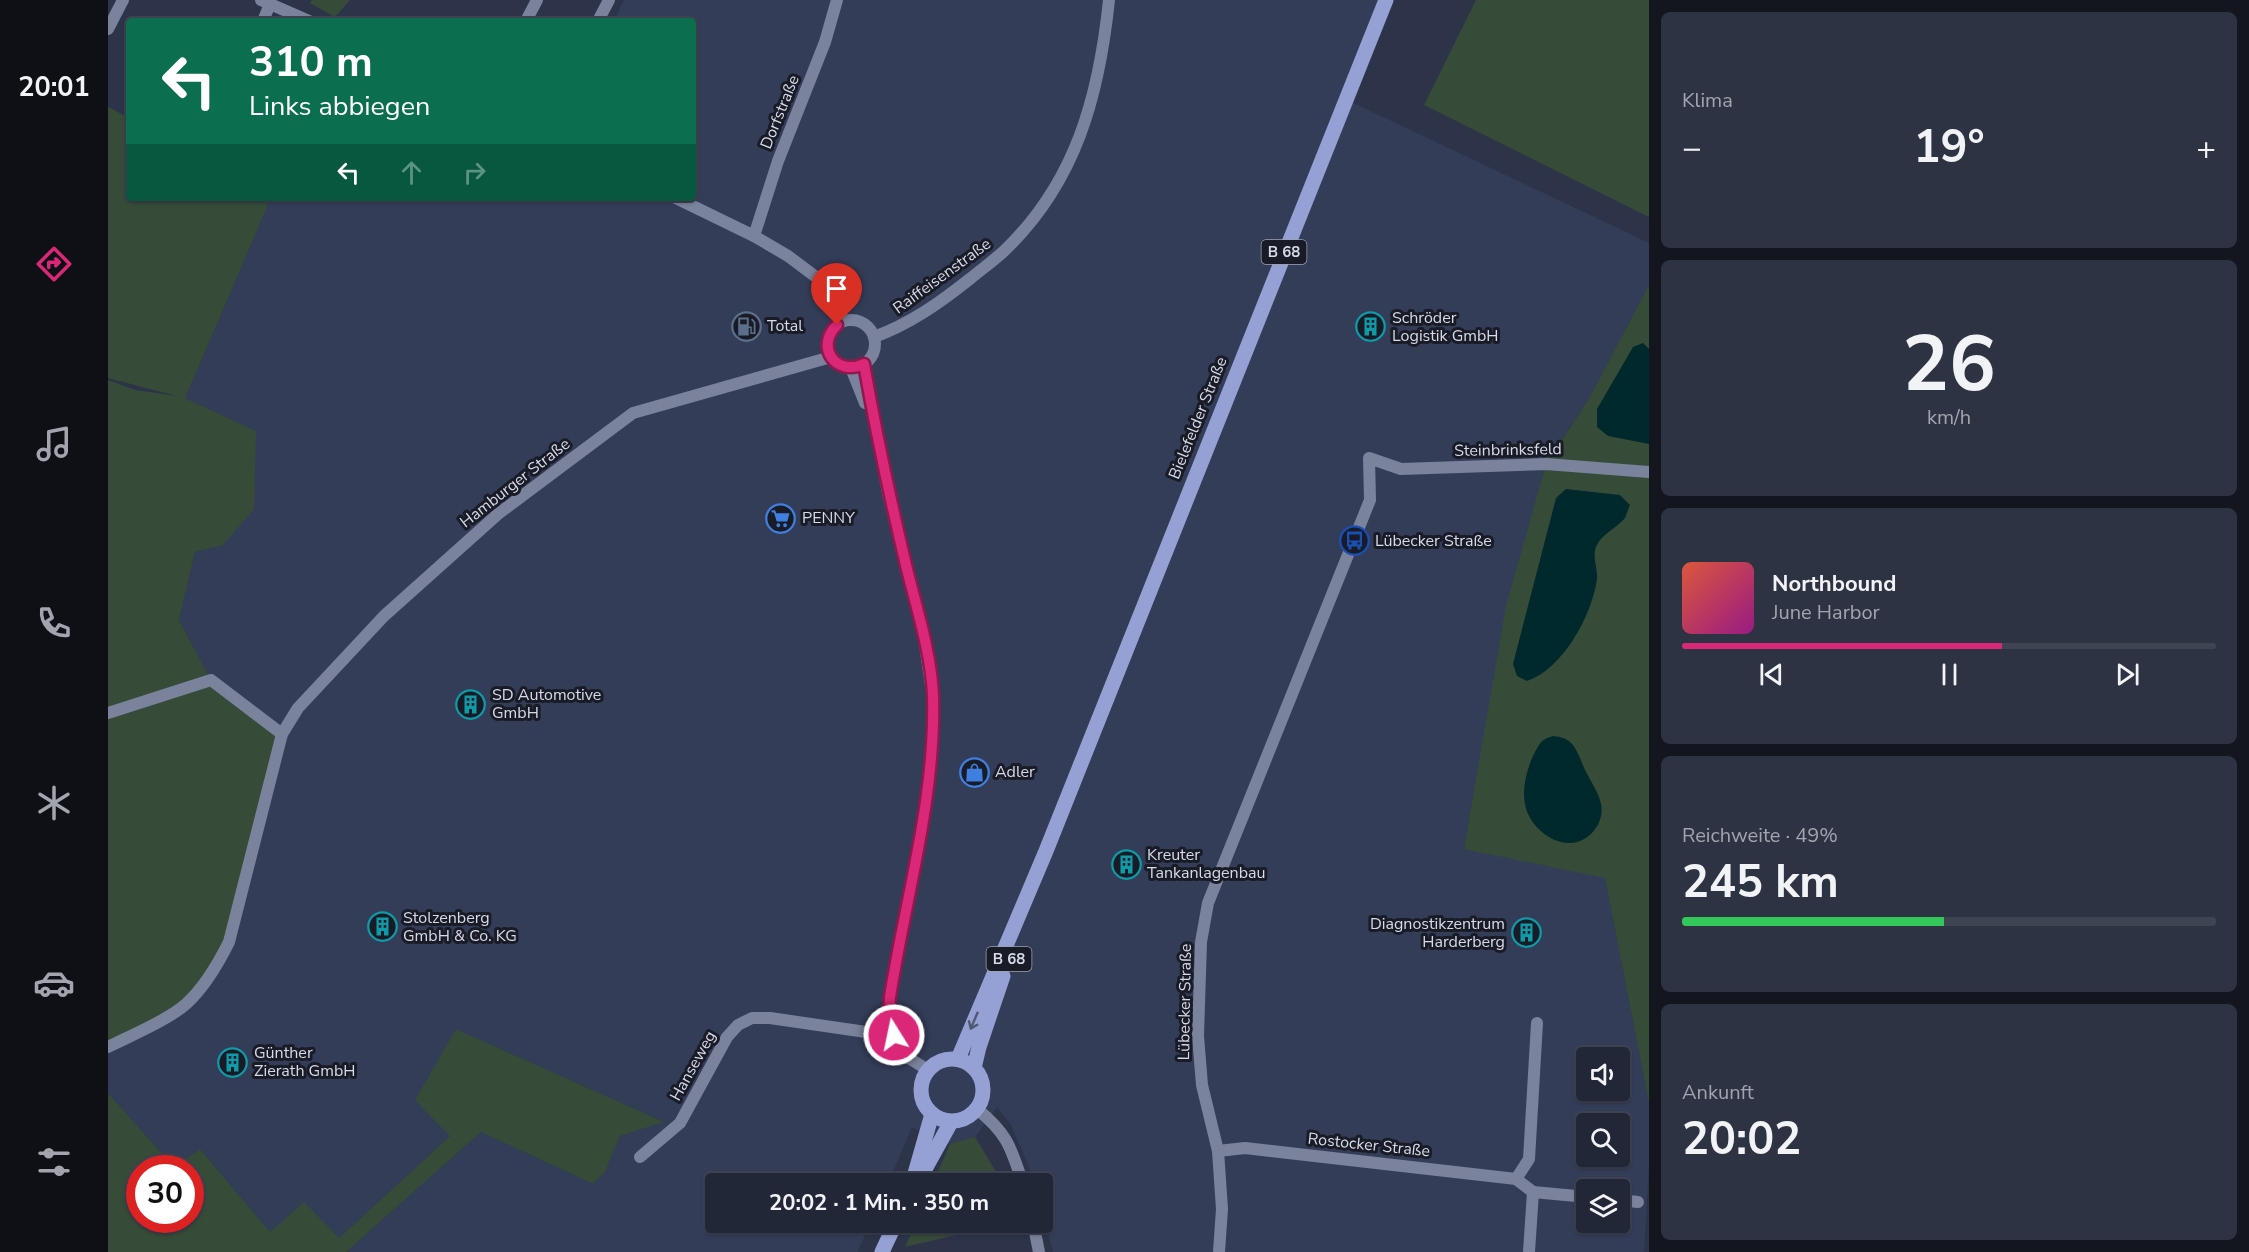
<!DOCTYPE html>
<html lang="de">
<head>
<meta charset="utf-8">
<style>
	:root { --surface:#222738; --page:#2e3343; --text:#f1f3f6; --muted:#a2a5ae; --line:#3f4453; --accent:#db2777 }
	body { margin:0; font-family:"Nunito Sans",sans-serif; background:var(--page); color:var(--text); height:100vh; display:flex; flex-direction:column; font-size:22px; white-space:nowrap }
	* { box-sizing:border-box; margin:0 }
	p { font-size:20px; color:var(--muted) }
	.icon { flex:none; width:33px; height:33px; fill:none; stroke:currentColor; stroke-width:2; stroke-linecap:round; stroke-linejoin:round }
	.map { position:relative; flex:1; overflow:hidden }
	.panel { display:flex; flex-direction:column; gap:12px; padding:12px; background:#13151f; width:600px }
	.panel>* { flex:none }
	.hud { position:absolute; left:18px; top:18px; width:570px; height:183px; border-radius:6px; box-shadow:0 2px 4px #0004,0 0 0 2px var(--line); background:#0b6e4f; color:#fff; overflow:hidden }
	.controls { position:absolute; left:1468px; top:1047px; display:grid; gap:12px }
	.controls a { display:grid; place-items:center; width:54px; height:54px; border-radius:6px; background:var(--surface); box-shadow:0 2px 4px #0004,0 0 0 2px var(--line); font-size:30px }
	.speed { position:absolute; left:18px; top:1155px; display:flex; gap:12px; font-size:30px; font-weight:700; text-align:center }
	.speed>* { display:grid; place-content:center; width:78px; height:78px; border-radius:50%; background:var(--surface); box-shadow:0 2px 4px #0004,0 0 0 2px var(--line); line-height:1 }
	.speed .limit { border:9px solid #d22; background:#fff; color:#111 }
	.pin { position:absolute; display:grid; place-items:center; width:51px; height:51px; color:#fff; margin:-62px -26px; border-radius:50% 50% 50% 0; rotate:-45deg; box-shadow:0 0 6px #0007 }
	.pin .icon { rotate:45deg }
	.me { position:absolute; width:66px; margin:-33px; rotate:350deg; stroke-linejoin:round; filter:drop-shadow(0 0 4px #0008) }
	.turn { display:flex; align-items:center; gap:21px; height:126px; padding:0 24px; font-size:27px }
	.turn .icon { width:78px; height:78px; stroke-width:2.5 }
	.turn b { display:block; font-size:42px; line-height:51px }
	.lanes { display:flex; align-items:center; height:57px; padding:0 24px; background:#0003; justify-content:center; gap:30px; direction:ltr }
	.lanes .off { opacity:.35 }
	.big { font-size:45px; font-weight:700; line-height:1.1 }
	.panel .widget { flex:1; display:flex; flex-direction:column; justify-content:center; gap:9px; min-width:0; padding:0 21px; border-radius:9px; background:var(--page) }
	.panel .dial { align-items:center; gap:0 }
	.dial b { font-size:78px; line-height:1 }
	.song { display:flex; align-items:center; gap:18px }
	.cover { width:72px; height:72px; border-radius:9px; background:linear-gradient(135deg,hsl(10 70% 55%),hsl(310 70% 35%)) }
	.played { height:6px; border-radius:3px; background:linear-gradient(90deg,var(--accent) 60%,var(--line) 60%) }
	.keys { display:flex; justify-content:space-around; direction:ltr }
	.heat { display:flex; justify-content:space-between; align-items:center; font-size:33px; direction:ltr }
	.charge { height:9px; border-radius:4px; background:linear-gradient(90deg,#34c759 49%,var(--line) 0) }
	.trip { position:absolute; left:597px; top:1173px; width:348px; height:60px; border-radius:6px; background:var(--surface); box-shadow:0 2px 4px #0004,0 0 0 2px var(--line); font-weight:700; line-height:60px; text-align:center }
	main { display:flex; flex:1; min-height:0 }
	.menu { display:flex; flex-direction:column; width:108px; justify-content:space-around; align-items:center; background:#0e1016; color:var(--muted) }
	.menu .icon { width:42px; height:42px }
	.menu .current { color:var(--accent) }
	.menu b { font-size:27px; color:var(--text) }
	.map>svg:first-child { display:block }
</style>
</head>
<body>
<main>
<nav class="menu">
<b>20:01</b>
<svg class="icon current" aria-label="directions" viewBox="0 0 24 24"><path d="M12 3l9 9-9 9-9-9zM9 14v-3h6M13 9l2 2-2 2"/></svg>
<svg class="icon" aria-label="music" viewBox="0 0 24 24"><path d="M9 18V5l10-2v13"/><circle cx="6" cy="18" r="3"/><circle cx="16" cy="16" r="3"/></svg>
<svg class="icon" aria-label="phone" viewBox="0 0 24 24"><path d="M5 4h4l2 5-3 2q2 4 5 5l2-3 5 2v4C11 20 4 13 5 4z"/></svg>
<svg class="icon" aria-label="climate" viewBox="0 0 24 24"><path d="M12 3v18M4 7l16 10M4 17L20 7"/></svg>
<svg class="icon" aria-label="car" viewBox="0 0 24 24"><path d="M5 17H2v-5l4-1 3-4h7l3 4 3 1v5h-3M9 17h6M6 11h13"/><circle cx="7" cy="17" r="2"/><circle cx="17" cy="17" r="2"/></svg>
<svg class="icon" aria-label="filters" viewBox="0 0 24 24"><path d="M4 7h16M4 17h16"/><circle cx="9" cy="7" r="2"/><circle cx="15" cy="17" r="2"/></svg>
</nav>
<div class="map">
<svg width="1541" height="1252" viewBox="0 0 1541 1252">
	<rect width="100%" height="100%" fill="#2d344a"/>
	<path fill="#343d58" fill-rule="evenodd" d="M516,0H1279L1239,100L1541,243V285L1480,400L1437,464L1356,848L1497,878L1541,1103V1165L1536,1252H945L935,1213L934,1184L926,1183L922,1169L903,1125L889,1107L867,1137L842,1144L804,1127L780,1183L608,1184V1222L763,1223L749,1252H238L373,1132L485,1184L497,1172L512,1136L556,1122L348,1029L342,1136L231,1238L162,1232L92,1149L66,1167L0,1093V1047L103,680L71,620L87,552L115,545L148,431L77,398L163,198H585V21H506ZM1479,1058H1512V1090H1479ZM1479,1124H1512V1156H1479ZM1479,1190H1512V1222H1479Z"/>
	<g fill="#364c38" fill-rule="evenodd">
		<path d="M204,0H242L227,17L202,3Z"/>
		<path d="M1368,0H1541V217L1316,105Z"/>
		<path d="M0,107L21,118V198H163L77,398L148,431L146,509L115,545L87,552L71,620L103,680L174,734L121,942L78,1004L0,1047V380L27,390L69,396L0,378Z"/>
		<path d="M1541,285V1103L1497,878L1356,849L1398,606L1438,464L1480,400Z"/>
		<path d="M348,1029L556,1122L512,1136L497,1172L485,1184L373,1132L238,1252H0V1093L66,1167L92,1149L162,1232L196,1202L231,1238L342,1136L307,1100ZM32,1168H82V1220H32Z"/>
		<path d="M867,1137L891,1177L892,1183H825L842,1144Z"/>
		<path d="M808,1223L898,1222V1223L797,1247Z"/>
	</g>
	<g fill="#00292d">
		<path d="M1535,343L1541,349V444L1500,436L1489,427V409L1525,347Z"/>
		<path d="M1458,489L1512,495L1522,505C1520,509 1519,514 1517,518C1508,529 1493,534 1488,547C1484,557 1490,569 1489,579C1484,615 1455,669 1419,681L1409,676L1405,664L1448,498Z"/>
		<path d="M1445,736C1453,737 1459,738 1465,745C1470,752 1474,763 1477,770C1482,780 1491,793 1493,804C1497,822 1482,842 1463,843C1442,844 1420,824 1417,804C1413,785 1422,757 1433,742C1436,739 1441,737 1445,736Z"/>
	</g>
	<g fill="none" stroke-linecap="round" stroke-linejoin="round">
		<g stroke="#7a829c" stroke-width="12">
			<path d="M153,0L201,21"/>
			<path d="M155,21L162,4"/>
			<path d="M418,21L429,0"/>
			<path d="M490,21L501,0"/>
			<path d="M0,29L15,0"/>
			<path d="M568,198L646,236L680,256L712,280L735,321"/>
			<path d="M646,236L670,161L717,42L729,0"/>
			<circle cx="743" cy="344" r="24"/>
			<path d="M766,337C802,324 833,302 863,278C874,269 885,261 895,252C968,183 991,96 1001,0"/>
			<path d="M756,364L780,493L816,638L824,692V752L815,819L782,994L781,1015L786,1035L799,1057L820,1070"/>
			<path d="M743,368L757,403"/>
			<path d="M0,713L103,680L174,734"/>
			<path d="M0,1047C22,1036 60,1020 78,1004C97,987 110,964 121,942L174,734L190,708L276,616L390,514L525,413L723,357"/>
			<path d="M1110,1151L1137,1148L1408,1179"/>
			<path d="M532,1157L572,1123L619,1037L630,1025L644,1018H662L758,1032L773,1033L785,1031"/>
			<path d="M1425,1192L1479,1197"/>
			<path d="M1512,1200L1530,1202"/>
			<path d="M1111,1252L1114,1209L1110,1151L1094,1085L1090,1036L1093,942L1100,903L1262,500L1261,458L1293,469L1438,464L1541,472"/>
			<path d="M1421,1252L1425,1192L1408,1179L1421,1159L1429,1023"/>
		</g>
		<g stroke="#7a829c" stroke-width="12">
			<path d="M869,1109C900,1134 903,1148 915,1184"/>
			<path d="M925,1222L931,1252"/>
		</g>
		<g stroke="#95a1d4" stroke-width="15">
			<circle cx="844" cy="1090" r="31"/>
			<path d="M850,1059L938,851L1278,0"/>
			<path d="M866,1068L871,1047L895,976"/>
			<path d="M812,1178L843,1122"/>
			<path d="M804,1184L824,1114"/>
			<path d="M774,1252L788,1222"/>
		</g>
	</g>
	<defs><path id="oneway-shaft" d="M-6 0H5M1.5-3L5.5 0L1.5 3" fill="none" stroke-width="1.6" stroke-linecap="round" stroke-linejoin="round" transform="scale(1.5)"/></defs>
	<use stroke="#515874" href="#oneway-shaft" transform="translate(866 1021) rotate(113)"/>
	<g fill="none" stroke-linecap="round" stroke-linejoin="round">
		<defs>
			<path id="route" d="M729,325C707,346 727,377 756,364C768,432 782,498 798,565C808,606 823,652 825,695C828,797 798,896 782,997L781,1015L786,1035"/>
		</defs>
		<use href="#route" stroke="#8e194d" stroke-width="15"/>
		<use href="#route" stroke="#db2777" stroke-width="10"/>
	</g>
	<defs>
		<symbol id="fuel-ring" viewBox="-11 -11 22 22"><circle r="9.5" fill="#191c26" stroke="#5c6f8a" stroke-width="1.5"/><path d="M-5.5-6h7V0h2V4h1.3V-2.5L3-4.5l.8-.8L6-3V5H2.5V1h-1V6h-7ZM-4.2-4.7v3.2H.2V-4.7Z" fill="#5c6f8a"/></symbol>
		<symbol id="building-ring" viewBox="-11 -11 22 22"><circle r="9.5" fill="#191c26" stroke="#0f9aa8" stroke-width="1.5"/><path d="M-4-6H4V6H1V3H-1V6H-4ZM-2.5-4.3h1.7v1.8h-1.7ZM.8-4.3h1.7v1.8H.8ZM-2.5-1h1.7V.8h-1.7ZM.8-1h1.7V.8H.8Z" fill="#0f9aa8"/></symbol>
		<symbol id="supermarket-ring" viewBox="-11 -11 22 22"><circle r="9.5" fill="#191c26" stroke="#3f7fe0" stroke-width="1.5"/><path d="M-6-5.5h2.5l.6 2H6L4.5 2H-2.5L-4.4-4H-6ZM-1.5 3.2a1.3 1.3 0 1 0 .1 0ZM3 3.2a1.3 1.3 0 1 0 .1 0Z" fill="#3f7fe0"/></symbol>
		<symbol id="bus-ring" viewBox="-11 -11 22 22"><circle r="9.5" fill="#191c26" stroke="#1a4fb4" stroke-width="1.5"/><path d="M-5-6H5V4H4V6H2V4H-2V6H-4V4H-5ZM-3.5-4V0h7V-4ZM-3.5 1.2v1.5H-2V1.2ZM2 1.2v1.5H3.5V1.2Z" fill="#1a4fb4"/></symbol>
		<symbol id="shop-ring" viewBox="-11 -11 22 22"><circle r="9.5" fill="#191c26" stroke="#3f7fe0" stroke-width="1.5"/><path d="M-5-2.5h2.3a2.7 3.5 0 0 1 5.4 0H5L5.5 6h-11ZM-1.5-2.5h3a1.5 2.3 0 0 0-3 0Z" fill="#3f7fe0"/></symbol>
	</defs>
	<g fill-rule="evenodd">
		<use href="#fuel-ring" x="622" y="310" width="33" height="33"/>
		<use href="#building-ring" x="1246" y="310" width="33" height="33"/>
		<use href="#supermarket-ring" x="656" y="502" width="33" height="33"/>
		<use href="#bus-ring" x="1230" y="524" width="33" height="33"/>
		<use href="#building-ring" x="346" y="688" width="33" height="33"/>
		<use href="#shop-ring" x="850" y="756" width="33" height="33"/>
		<use href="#building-ring" x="1002" y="848" width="33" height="33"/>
		<use href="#building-ring" x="258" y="910" width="33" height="33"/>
		<use href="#building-ring" x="1402" y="916" width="33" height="33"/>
		<use href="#building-ring" x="108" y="1046" width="33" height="33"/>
	</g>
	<g text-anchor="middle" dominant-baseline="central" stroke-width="6" stroke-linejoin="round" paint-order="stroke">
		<g fill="#191c26" stroke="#9da2ae" stroke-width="1.5">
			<rect x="1153.5" y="240" width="45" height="24" rx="4.5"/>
			<rect x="878.5" y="947" width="45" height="24" rx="4.5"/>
		</g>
		<g font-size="15" font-weight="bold" fill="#d6dbe9">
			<text x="1176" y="252">B 68</text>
			<text x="901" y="959">B 68</text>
		</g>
		<g font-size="16" fill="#d6dbe9" stroke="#191c26">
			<text transform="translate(672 112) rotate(-68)">Dorfstraße</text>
			<text transform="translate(834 276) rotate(-36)">Raiffeisenstraße</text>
			<text transform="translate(1090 418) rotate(-68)">Bielefelder Straße</text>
			<text transform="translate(1400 450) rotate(-1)">Steinbrinksfeld</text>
			<text transform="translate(407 483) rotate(-38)">Hamburger Straße</text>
			<text transform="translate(1077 1002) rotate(-89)">Lübecker Straße</text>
			<text transform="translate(585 1066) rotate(-61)">Hanseweg</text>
			<text transform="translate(1261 1145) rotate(6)">Rostocker Straße</text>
		</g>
		<g font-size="16" fill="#d6dbe9" stroke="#191c26" text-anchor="start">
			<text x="1284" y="318">Schröder<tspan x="1284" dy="18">Logistik GmbH</tspan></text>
			<text x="659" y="326">Total</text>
			<text x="694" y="518">PENNY</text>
			<text x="1267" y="541">Lübecker Straße</text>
			<text x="384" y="695">SD Automotive<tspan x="384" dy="18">GmbH</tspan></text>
			<text x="887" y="772">Adler</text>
			<text x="1039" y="855">Kreuter<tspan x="1039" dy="18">Tankanlagenbau</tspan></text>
			<text x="295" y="918">Stolzenberg<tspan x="295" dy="18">GmbH &amp; Co. KG</tspan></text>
			<text x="1397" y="924" text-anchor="end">Diagnostikzentrum<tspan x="1397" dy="18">Harderberg</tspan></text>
			<text x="146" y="1053">Günther<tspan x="146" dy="18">Zierath GmbH</tspan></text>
		</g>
	</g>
</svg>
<div class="controls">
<a><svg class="icon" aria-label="sound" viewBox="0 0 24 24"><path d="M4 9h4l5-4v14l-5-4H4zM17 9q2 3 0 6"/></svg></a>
<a><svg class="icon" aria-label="search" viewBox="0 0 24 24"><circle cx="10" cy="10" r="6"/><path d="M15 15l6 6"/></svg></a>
<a><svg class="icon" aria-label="layers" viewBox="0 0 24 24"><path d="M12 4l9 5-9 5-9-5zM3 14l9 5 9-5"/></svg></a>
</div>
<div class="speed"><div class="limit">30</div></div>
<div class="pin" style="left:729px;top:325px;background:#d93025"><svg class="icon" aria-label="arrive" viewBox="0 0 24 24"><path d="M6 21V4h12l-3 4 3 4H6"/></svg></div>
<svg class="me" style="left:786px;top:1035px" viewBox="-20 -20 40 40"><circle r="17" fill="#db2777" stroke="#fff" stroke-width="3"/><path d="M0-11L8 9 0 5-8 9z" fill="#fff"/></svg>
<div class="trip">20:02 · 1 Min. · 350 m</div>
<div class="hud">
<div class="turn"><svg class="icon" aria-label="left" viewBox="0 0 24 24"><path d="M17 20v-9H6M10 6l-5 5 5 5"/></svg><div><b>310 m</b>Links abbiegen</div></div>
<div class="lanes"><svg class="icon" aria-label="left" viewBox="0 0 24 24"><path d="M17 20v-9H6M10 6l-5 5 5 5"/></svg><svg class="icon off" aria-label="ahead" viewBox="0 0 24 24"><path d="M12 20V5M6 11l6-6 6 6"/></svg><svg class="icon off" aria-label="right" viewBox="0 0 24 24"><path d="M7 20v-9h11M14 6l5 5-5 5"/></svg></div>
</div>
</div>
<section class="panel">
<div class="widget"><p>Klima</p>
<div class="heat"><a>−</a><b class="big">19°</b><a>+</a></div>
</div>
<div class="widget dial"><b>26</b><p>km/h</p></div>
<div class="widget">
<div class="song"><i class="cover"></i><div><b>Northbound</b><p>June Harbor</p></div></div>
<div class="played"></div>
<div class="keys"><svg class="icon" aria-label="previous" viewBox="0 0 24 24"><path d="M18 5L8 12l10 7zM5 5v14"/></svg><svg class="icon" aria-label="pause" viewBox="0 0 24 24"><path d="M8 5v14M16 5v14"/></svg><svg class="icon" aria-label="next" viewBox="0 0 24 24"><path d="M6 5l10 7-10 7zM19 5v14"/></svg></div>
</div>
<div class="widget"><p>Reichweite · 49%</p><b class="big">245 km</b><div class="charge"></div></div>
<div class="widget"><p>Ankunft</p><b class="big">20:02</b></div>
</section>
</main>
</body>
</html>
